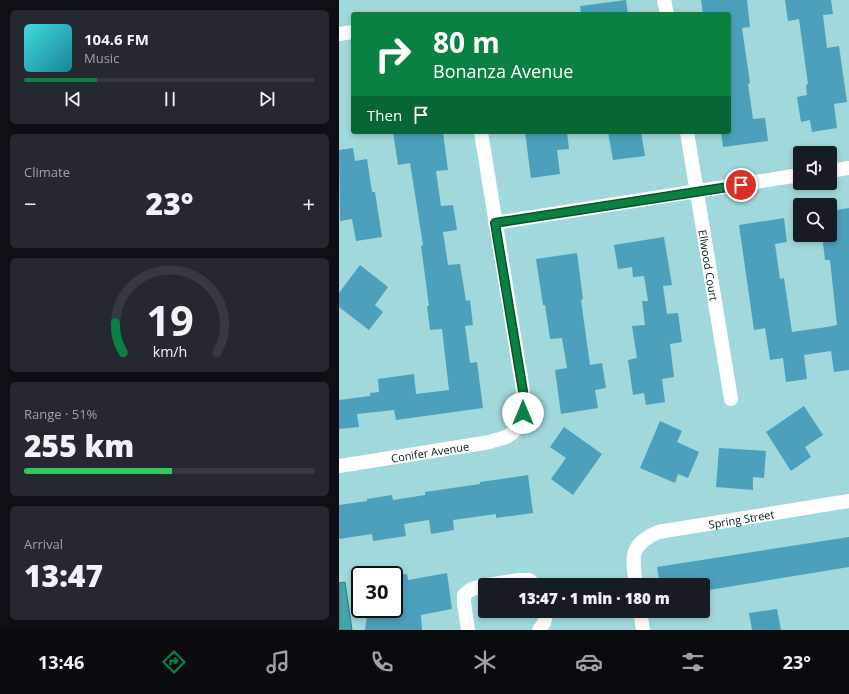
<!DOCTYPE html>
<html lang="en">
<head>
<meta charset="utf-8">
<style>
	:root { --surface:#171b24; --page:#242831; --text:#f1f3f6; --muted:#9ea1a6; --line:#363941; --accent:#0b8043 }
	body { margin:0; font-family:"Open Sans",sans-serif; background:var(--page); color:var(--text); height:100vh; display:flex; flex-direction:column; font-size:15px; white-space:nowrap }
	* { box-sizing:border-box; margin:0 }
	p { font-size:13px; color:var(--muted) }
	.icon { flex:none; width:22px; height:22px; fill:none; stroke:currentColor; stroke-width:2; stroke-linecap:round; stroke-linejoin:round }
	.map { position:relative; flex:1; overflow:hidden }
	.side { display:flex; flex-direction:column; gap:10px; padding:10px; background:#0d0f14; width:339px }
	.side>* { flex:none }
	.top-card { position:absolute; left:12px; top:12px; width:380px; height:122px; border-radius:4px; box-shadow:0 2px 6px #0003; background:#0b8043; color:#fff; overflow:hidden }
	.controls { position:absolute; left:454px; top:146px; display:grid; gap:8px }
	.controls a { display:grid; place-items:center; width:44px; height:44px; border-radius:4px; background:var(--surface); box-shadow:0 2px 6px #0003; font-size:20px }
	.speed { position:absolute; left:12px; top:566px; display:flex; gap:8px; font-size:20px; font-weight:700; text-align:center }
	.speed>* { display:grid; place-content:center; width:52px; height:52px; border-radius:50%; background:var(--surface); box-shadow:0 2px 6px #0003; line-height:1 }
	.speed .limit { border:2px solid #111; border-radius:6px; background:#fff; color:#111 }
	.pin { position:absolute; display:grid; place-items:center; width:34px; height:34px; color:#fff; margin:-17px; border:2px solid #fff; border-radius:50%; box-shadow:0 1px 4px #0007 }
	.me { position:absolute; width:44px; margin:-22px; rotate:0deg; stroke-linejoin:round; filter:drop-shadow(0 0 3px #0008) }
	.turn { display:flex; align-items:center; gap:14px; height:84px; padding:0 16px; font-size:18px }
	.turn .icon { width:52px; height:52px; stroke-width:2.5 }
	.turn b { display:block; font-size:28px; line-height:34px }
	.then { display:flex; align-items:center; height:38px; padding:0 16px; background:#0003; gap:8px; font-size:15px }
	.big { font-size:30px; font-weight:800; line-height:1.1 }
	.side .card { flex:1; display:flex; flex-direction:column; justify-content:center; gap:6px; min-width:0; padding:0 14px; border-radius:6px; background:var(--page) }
	.side .dial { align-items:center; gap:0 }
	.dial svg { height:104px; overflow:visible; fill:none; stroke:var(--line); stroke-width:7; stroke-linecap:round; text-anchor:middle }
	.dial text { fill:var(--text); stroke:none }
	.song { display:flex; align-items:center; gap:12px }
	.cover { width:48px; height:48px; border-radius:6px; background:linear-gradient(135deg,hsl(180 70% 55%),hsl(190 70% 35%)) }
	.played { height:4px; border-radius:2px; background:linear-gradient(90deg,var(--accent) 25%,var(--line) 25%) }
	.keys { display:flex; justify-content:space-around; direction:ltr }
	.heat { display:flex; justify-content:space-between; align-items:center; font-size:22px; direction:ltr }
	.charge { height:6px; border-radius:3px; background:linear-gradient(90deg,#34c759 51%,var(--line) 0) }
	.trip { position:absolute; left:139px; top:578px; width:232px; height:40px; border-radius:4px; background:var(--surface); box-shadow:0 2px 6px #0003; font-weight:800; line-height:40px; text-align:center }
	.tabs { display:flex; height:64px; justify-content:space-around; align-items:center; background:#090b0e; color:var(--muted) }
	.tabs .icon { width:28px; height:28px }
	.tabs .on { color:var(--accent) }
	.tabs b { font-size:18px; color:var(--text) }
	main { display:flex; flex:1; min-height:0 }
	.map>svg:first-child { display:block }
</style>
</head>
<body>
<main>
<section class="side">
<div class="card">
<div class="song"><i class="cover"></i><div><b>104.6 FM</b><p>Music</p></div></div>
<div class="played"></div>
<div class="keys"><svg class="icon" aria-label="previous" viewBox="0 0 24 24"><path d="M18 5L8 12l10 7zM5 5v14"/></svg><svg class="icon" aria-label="pause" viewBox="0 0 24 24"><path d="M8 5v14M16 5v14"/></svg><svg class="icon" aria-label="next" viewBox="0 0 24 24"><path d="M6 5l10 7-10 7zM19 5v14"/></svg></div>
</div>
<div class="card"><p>Climate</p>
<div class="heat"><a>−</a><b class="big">23°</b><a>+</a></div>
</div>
<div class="card dial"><svg viewBox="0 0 100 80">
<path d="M14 69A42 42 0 1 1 86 69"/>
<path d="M14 69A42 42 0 0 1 8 46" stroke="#0b8043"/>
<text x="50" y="56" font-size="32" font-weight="700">19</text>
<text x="50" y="72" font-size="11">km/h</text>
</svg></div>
<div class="card"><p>Range · 51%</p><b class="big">255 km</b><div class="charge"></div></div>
<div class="card"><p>Arrival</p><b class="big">13:47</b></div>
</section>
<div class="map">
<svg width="510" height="630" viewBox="0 0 510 630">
	<rect width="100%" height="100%" fill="#a1d8db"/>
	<path fill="#44a5ab" stroke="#317b80" d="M6,582L13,630H0V583Z"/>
	<g fill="#4ca0bb">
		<path d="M287,0L289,14H242L241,6Z"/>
		<path d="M362,0H408L411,27L403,28L411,83L409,84L414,119L426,118L429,141L384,147L382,132H390V14H364Z"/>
		<path d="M446,0H492L494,14L484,15L488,48L500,46L508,102L495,104L498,128L473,132L471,120L462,122L458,97L468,95L467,85L469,84L460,19L449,21Z"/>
		<path d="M54,132H104L109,170L97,171L102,206L114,205L118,230L104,232L109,265L121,264L127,301L131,300L134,325L126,326L131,363L138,362L144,408L57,420L55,410L18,414L20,427L0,429V400L31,396V393L40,392L39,379L75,374L77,394L110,390L103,329L91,330L88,306H90L82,246L84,245L71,163L59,165Z"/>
		<path d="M186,132H228L230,149L218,150L221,174L192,178Z"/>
		<path d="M269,132H302L306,156L274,160Z"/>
		<path d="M14,148L16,161L28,159L33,192H36L43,237L17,241L13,219L1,221L0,150Z"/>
		<path d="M510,208V370L495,372L492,351L465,355L468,379L447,382L444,358L431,360L426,328L415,330L400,225L445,218L448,242L436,244L441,279L445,278L453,332L488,327L498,325L491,260H486L483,235H491V211Z"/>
		<path d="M325,237L333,285L324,286L328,314L339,313L343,342L331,344L335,377L323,379L326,402L307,405L305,393L294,395L289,360L298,358L293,326L306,325L303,301H309L305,276L294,277L293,267L279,269L275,245Z"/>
		<path d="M238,253L244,299L242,300L251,365L263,363L267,388L256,390L259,408L222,414L216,370L228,368L223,338L211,339L206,305H204L197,259Z"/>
		<path d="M21,265L49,287L36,305L44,312L30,330L0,307V293Z"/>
		<path d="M465,406L484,435L466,447L472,457L452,471L427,432Z"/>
		<path d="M321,421L343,431L338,442L360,452L349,478L339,474L336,483L301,468Z"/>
		<path d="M225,427L263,454L234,495L212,479L227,458L211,447Z"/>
		<path d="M380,448L427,451L425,478L414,477V490L377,487Z"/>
		<path d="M189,475L194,513L157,518V514L114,520L115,530L92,534L90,520L65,524L67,536L34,541L33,534L0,539V505L28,501V499L53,495L54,500L86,495V492L141,484V482Z"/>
		<path d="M510,537V567L364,591V585H321L318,567Z"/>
		<path d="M108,573L113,609L82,615L83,630H26L29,609H55V576L68,574L69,580Z"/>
		<path d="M438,609L442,630H413L410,613Z"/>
	</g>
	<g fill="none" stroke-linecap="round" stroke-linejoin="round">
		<g stroke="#fff" stroke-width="14">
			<path d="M325,0L328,14"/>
			<path d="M0,34L14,32"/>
			<path id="s1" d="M348,132L392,399"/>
			<path d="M491,171L510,168"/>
			<path d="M156,223L461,175"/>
			<path id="s2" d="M0,466L151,442C156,440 163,439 169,436C185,427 184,408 184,391L142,132"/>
			<path d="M148,585L180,580H190L196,585"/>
			<path id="s3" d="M297,585C293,557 290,545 319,532L510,501"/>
			<path d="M301,611L304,630"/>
			<path d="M129,630L125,603V595C131,589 137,587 146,585"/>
			<path d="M200,630L205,623L208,611"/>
		</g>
	</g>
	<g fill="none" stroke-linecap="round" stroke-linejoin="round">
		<defs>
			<path id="route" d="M184,413V391L156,223L402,185"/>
		</defs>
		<use href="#route" stroke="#07532c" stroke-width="10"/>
		<use href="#route" stroke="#0b8043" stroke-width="7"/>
	</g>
	<g text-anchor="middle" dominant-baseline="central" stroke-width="3" stroke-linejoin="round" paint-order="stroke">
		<g font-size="11" fill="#051a1c" stroke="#aee5e8">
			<text stroke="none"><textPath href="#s1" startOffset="135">Ellwood Court</textPath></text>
			<text stroke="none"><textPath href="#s2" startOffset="92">Conifer Avenue</textPath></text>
			<text stroke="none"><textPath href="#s3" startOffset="149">Spring Street</textPath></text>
		</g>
	</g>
</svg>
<div class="controls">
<a><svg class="icon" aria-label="sound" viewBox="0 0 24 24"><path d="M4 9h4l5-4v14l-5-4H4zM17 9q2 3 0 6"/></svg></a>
<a><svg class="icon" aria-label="search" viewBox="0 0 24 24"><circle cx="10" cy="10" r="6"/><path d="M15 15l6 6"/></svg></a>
</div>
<div class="speed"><div class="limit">30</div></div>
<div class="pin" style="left:402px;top:185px;background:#d93025"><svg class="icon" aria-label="arrive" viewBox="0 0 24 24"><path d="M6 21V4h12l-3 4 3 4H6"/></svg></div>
<svg class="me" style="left:184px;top:413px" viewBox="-20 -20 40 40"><circle r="19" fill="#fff"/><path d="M0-13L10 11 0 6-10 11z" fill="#0b8043"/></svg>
<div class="trip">13:47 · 1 min · 180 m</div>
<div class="top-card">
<div class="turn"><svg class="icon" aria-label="right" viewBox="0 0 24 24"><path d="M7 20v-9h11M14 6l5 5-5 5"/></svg><div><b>80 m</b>Bonanza Avenue</div></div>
<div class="then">Then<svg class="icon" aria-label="arrive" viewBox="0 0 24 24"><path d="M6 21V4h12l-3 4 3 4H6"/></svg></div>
</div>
</div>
</main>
<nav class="tabs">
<b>13:46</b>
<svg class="icon on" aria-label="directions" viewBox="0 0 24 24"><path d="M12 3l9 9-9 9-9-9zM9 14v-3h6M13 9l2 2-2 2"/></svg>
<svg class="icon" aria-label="music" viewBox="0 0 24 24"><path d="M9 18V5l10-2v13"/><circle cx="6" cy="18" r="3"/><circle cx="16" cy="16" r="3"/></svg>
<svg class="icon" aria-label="phone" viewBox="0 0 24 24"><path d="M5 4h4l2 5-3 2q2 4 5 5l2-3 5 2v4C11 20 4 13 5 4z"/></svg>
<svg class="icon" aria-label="climate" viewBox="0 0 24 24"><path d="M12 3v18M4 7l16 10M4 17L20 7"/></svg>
<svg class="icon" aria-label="car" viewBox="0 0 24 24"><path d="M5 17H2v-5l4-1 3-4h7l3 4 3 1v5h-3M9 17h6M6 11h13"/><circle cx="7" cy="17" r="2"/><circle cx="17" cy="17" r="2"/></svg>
<svg class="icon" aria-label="filters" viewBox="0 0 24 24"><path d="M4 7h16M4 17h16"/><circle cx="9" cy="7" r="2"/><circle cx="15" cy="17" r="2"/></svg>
<b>23°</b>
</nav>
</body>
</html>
